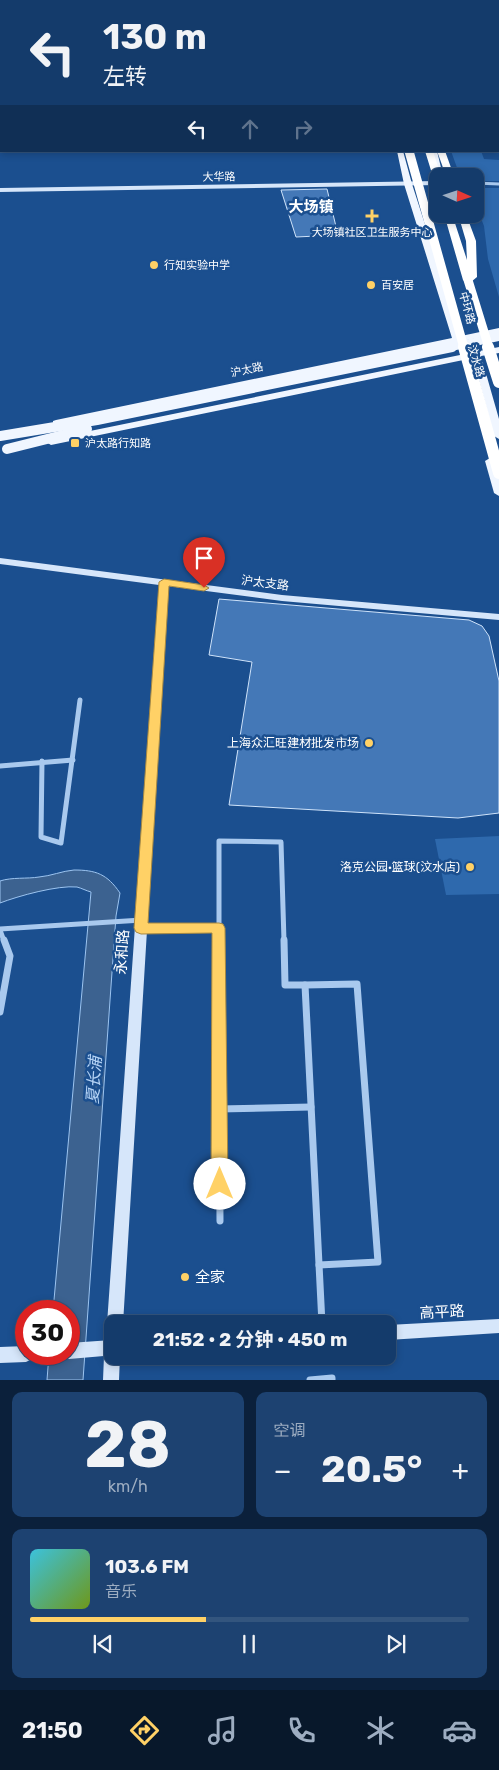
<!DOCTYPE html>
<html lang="zh">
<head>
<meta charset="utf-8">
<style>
	:root { --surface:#143b6b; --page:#1d4271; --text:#f1f3f6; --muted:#9dadc1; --line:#33557e; --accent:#ffd166 }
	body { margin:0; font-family:Rubik,"Noto Sans SC",sans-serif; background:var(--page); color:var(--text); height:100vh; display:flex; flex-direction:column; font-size:19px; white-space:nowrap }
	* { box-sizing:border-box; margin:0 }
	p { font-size:16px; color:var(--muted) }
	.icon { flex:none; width:28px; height:28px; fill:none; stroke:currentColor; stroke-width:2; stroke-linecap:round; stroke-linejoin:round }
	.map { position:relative; height:1380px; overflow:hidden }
	.details { display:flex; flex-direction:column; gap:12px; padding:12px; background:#0b203b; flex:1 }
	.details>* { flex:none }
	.hud { position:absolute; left:0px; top:0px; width:500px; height:152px; box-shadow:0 2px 8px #0003,0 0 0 1px var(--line); background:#143b6b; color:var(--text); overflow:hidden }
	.needle { width:32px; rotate:93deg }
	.controls { position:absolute; left:429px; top:168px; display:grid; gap:10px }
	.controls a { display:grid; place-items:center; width:55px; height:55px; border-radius:10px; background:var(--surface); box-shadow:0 2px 8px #0003,0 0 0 1px var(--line); font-size:25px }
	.speed { position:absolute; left:15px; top:1300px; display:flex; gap:10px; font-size:25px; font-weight:700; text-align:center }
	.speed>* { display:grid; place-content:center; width:65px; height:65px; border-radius:50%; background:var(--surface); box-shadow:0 2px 8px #0003,0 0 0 1px var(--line); line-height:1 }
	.speed .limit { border:8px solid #d22; background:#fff; color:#111 }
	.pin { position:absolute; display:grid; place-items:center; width:42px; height:42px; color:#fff; margin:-51px -21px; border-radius:50% 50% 50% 0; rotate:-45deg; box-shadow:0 0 5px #0007 }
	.pin .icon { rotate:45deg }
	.me { position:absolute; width:55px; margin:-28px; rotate:0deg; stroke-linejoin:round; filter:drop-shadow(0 0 4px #0008) }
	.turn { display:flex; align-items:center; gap:18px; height:105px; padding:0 20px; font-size:22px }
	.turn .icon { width:65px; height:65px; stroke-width:2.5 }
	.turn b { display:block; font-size:35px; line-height:42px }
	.lanes { display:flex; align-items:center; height:48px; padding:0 20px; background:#0003; justify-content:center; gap:25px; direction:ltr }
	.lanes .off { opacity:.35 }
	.big { font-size:38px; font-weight:700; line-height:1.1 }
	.details .widget { flex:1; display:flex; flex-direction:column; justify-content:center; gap:8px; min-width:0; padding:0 18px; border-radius:10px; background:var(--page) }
	.details .dial { align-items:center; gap:0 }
	.dial b { font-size:65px; line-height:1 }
	.song { display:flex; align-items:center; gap:15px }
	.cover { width:60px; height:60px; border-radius:8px; background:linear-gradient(135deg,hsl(190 70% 55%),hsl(80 70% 35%)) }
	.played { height:5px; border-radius:2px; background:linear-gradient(90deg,var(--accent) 40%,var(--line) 40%) }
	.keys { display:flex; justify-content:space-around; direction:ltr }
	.heat { display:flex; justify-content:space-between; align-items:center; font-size:28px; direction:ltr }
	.details .tiles { flex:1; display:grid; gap:12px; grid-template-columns:1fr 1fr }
	.widget:last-child { grid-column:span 2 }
	.trip { position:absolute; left:104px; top:1315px; width:292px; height:50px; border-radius:10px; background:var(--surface); box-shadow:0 2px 8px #0003,0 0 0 1px var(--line); font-weight:700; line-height:50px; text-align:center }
	.dock { display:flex; height:80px; justify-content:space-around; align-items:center; background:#08182b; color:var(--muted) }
	.dock .icon { width:35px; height:35px }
	.dock .selected { color:var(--accent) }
	.dock b { font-size:22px; color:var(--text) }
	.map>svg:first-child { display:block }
</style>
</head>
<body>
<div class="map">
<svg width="499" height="1380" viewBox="0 0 499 1380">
	<rect width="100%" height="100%" fill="#1b4f8f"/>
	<g fill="#2e69ad">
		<path d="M451,151H481L484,159L499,160V181H475V176H460Z"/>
		<path d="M475,188H499V297L488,259L484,226L475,203Z"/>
		<path d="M499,836V894L446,895L435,839Z"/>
	</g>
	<path fill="#3c6290" stroke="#9cc4f0" d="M74,870C96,870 107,874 120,893L116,916L83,1380H47L49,1354H69V1311H53L91,892C87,891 81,888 77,887C58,885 18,896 0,903V881C12,877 27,879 39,877C51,876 62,871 74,870Z"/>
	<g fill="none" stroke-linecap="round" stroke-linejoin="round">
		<rect fill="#3c6290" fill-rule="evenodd" x="0" y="74" width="1" height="6"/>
	</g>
	<g fill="#4478b7" stroke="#cfe3fa">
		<path d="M327,189L338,235L296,237L281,190Z"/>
		<path d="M219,599L469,620L482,626L489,636L499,681V813L458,818L229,805L252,662L209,655Z"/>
	</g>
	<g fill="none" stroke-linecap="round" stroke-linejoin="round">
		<path stroke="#a9c9ee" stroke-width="3" d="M475,183L499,184"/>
		<g stroke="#a9c9ee" stroke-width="5">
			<path d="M42,761L41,837L61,843L80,700"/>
			<path d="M0,766L73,760"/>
			<path d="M142,928H219"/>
			<path d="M0,929L142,920"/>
			<path d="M0,930L4,941"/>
			<path d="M219,941V841L281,842L284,941"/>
		</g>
		<g stroke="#a9c9ee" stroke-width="7">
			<path d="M219,940L220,1221"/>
			<path d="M284,940L285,985H305L322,1324"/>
			<path d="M305,985L357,984L378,1262L319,1265"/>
			<path d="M0,1012L10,956L4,940"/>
			<path d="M219,1109L311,1107"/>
			<path d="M310,1380L332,1378V1380"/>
		</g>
		<g fill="#d6e6fa" fill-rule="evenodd">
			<rect x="0" y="33" width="1" height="2"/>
			<path d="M438,181V185L0,192V188Z"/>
			<path d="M0,558L282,595L499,614V620L282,601L168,586L123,1324H112V1330L110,1329L107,1324L159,585L0,564Z"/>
			<path d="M499,1319V1333L388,1340V1325Z"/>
			<path d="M112,1340V1356H120L119,1380H103L104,1356L69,1359L63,1356L62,1354H69V1343Z"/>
			<path d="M26,1346V1354H34L32,1359L26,1362L0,1363V1347Z"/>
		</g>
		<g fill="#f0f6ff" fill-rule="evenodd">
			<path d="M361,0H367L368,1H362Z"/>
			<path d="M385,0H391V1H386Z"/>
			<path d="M397,151H403L412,184L461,336L499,328V334L462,341L463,345L459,348L456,347L454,343L56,426L53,425V421L56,420L452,338L404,184Z"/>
			<path d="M431,151H437L443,176H436Z"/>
			<path d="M499,347V353L481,356L499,419V439L494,436L473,358L51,445L46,442L51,439Z"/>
			<path d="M490,458L495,461L499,475V496L494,493L485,461Z"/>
		</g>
		<g fill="#fff" fill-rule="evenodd">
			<path d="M365,0H371L372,1H366Z"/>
			<path d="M380,0H386L387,1H381Z"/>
			<path d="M425,151H433L441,176H438V182L434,180Z"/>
			<path d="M437,151H445L454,176H446Z"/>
			<path d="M444,214H452L467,260L466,241L458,214H466L476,241L477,277L471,282H465L463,280Z"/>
		</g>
		<path stroke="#f0f6ff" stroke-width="8" d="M446,348L499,337"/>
		<g stroke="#f0f6ff" stroke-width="10">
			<path d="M0,436L97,420L452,347"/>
			<path d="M7,449L87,429"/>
		</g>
		<g stroke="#fff" stroke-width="9">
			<path d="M409,151L464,348"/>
			<path d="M468,280L489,348"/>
		</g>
		<g stroke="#fff" stroke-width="12">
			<path d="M464,347L499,473"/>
			<path d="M488,347L499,382"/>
		</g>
	</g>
	<path fill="#ffd166" stroke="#a68842" d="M164,579L204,585L209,588L204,591L169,586L148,923H219L223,924L225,928L228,1184L225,1189L220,1191L214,1189L211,1184L212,933L141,934L136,932L134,928L159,582Z"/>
	<g fill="#ffd166" stroke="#1b4f8f" stroke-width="2">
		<path d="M369.5 208.5h5v5h5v5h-5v5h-5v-5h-5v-5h5z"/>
		<circle cx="154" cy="265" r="5"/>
		<circle cx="371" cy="285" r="5"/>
		<rect x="70" y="438" width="10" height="10" rx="2.5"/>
		<circle cx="369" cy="743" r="5"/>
		<circle cx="470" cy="867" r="5"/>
		<circle cx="185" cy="1277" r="5"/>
	</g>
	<g text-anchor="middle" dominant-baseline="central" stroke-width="5" stroke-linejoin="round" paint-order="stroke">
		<g font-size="11" fill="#fff" stroke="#1b4f8f">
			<text transform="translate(219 177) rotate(-1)">大华路</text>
			<text transform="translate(467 308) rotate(75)">中环路</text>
			<text transform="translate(476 361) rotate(74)">汶水路</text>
			<text transform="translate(247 370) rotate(-12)">沪太路</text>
		</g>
		<g font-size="11" fill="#fff" stroke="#1b4f8f" text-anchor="start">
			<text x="372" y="232" text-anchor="middle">大场镇社区卫生服务中心</text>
			<text x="164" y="265">行知实验中学</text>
			<text x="381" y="285">百安居</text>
			<text x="85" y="443">沪太路行知路</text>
		</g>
		<g font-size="12" fill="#fff" stroke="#1b4f8f">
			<text transform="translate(265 583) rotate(7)">沪太支路</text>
		</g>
		<g font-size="12" fill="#fff" stroke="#1b4f8f" text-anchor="end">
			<text x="359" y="743">上海众汇旺建材批发市场</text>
			<text x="460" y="867">洛克公园·篮球(汶水店)</text>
		</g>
		<g font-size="15" font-weight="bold" fill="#fff" stroke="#1b4f8f">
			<text x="311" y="207">大场镇</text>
		</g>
		<g font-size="15" fill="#fff" stroke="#1b4f8f">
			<text transform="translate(122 952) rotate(-86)">永和路</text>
			<text transform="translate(442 1312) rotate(-3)">高平路</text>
		</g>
		<g font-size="15" fill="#fff" stroke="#1b4f8f" text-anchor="start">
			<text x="195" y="1277">全家</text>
		</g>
		<g font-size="16" font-style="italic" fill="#b5d3f5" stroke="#1b4f8f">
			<text transform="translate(94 1080) rotate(-86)">夏长浦</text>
		</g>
	</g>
</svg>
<div class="controls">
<a><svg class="needle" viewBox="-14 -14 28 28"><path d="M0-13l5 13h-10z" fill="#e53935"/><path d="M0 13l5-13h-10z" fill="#9dadc1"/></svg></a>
</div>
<div class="speed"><div class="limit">30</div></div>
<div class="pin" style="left:204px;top:588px;background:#d93025"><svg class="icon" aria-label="arrive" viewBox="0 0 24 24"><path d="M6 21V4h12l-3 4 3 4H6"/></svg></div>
<svg class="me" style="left:220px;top:1184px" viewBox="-20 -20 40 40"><circle r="19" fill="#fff"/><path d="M0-13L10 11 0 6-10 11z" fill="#ffd166"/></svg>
<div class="trip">21:52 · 2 分钟 · 450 m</div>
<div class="hud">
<div class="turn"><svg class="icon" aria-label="left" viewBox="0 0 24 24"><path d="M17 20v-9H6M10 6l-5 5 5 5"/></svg><div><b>130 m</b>左转</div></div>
<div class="lanes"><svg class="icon" aria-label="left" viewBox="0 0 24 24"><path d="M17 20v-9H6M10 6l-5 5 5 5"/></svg><svg class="icon off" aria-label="ahead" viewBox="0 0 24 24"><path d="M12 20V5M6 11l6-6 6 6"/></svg><svg class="icon off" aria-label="right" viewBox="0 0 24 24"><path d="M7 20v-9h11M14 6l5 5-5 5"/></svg></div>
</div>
</div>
<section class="details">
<div class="tiles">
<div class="widget dial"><b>28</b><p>km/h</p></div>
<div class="widget"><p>空调</p>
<div class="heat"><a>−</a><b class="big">20.5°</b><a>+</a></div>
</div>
<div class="widget">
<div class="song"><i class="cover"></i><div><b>103.6 FM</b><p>音乐</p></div></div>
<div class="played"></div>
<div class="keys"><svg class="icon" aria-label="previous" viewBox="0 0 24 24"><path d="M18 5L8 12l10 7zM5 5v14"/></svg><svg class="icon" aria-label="pause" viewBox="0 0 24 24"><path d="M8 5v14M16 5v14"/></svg><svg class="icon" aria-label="next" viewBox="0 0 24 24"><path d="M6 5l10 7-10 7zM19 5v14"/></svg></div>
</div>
</div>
</section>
<nav class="dock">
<b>21:50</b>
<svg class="icon selected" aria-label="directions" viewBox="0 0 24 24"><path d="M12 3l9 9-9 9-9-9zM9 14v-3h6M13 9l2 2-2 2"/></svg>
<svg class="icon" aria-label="music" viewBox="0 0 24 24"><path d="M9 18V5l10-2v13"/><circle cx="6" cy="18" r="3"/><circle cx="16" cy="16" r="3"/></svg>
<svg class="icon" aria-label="phone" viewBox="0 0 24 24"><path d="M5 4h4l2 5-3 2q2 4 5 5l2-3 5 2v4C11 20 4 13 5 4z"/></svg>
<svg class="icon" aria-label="climate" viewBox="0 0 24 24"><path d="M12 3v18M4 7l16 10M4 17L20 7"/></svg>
<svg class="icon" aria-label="car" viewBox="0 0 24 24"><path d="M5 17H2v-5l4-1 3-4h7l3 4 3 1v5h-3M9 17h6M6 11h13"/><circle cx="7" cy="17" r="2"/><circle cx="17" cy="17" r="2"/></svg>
</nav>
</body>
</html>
